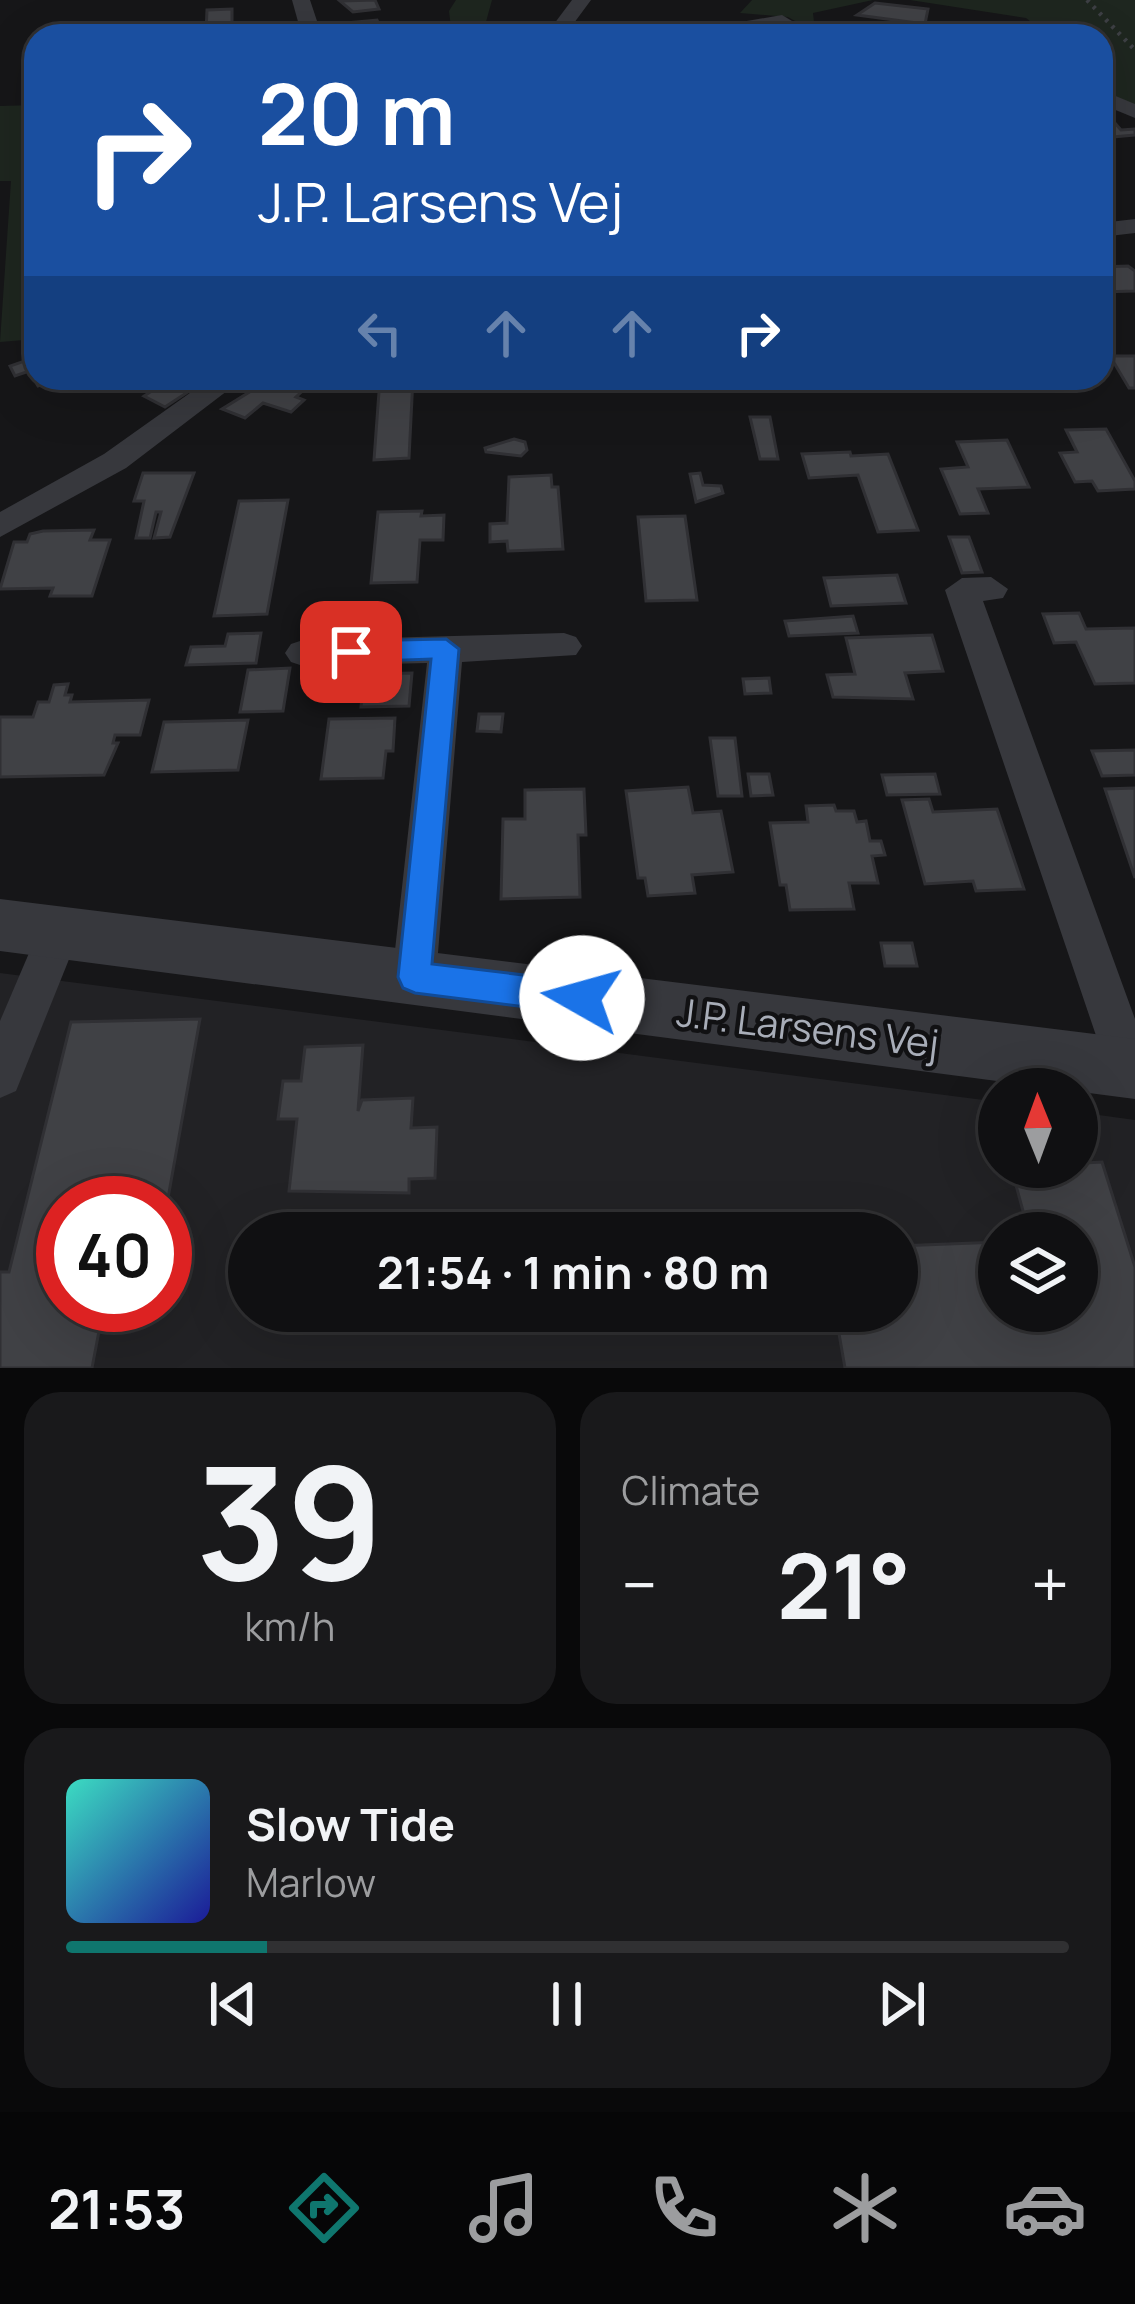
<!DOCTYPE html>
<html lang="en">
<head>
<meta charset="utf-8">
<style>
	:root { --surface:#101012; --page:#19191b; --text:#f1f3f6; --muted:#9c9d9f; --line:#303032; --accent:#0f766e }
	body { margin:0; font-family:Manrope,sans-serif; background:var(--page); color:var(--text); height:100vh; display:flex; flex-direction:column; font-size:45px; white-space:nowrap }
	* { box-sizing:border-box; margin:0 }
	p { font-size:39px; color:var(--muted) }
	.icon { flex:none; width:66px; height:66px; fill:none; stroke:currentColor; stroke-width:2; stroke-linecap:round; stroke-linejoin:round }
	.map { position:relative; height:1368px; overflow:hidden }
	.sheet { display:flex; flex-direction:column; gap:24px; padding:24px; background:#09090a; flex:1 }
	.sheet>* { flex:none }
	.guide { position:absolute; left:24px; top:24px; width:1089px; height:366px; border-radius:36px; box-shadow:0 12px 48px #0002,0 0 0 3px var(--line); background:#1a4fa0; color:#fff; overflow:hidden }
	.needle { width:78px; rotate:359deg }
	.tools { position:absolute; left:978px; top:1068px; display:grid; gap:24px }
	.tools a { display:grid; place-items:center; width:120px; height:120px; border-radius:50%; background:var(--surface); box-shadow:0 12px 48px #0002,0 0 0 3px var(--line); font-size:60px }
	.speed { position:absolute; left:36px; top:1176px; display:flex; gap:24px; font-size:60px; font-weight:700; text-align:center }
	.speed>* { display:grid; place-content:center; width:156px; height:156px; border-radius:50%; background:var(--surface); box-shadow:0 12px 48px #0002,0 0 0 3px var(--line); line-height:1 }
	.speed .limit { border:18px solid #d22; background:#fff; color:#111 }
	.pin { position:absolute; display:grid; place-items:center; width:102px; height:102px; color:#fff; margin:-51px; border-radius:24px; box-shadow:0 6px 18px #0006 }
	.me { position:absolute; width:132px; margin:-66px; rotate:277deg; stroke-linejoin:round; filter:drop-shadow(0 0 9px #0008) }
	.turn { display:flex; align-items:center; gap:42px; height:252px; padding:0 36px; font-size:54px }
	.turn .icon { width:156px; height:156px; stroke-width:2.5 }
	.turn b { display:block; font-size:84px; line-height:102px }
	.lanes { display:flex; align-items:center; height:114px; padding:0 36px; background:#0003; justify-content:center; gap:60px; direction:ltr }
	.lanes .off { opacity:.35 }
	.big { font-size:90px; font-weight:700; line-height:1.1 }
	.sheet .tile { flex:1; display:flex; flex-direction:column; justify-content:center; gap:18px; min-width:0; padding:0 42px; border-radius:36px; background:var(--page) }
	.sheet .dial { align-items:center; gap:0 }
	.dial b { font-size:156px; line-height:1 }
	.song { display:flex; align-items:center; gap:36px }
	.cover { width:144px; height:144px; border-radius:18px; background:linear-gradient(135deg,hsl(170 70% 55%),hsl(240 70% 35%)) }
	.played { height:12px; border-radius:6px; background:linear-gradient(90deg,var(--accent) 20%,var(--line) 20%) }
	.keys { display:flex; justify-content:space-around; direction:ltr }
	.heat { display:flex; justify-content:space-between; align-items:center; font-size:66px; direction:ltr }
	.sheet .tiles { flex:1; display:grid; gap:24px; grid-template-columns:1fr 1fr }
	.tile:last-child { grid-column:span 2 }
	.trip { position:absolute; left:228px; top:1212px; width:690px; height:120px; border-radius:60px; background:var(--surface); box-shadow:0 12px 48px #0002,0 0 0 3px var(--line); font-weight:700; line-height:120px; text-align:center }
	.menu { display:flex; height:192px; justify-content:space-around; align-items:center; background:#060607; color:var(--muted) }
	.menu .icon { width:84px; height:84px }
	.menu .active { color:var(--accent) }
	.menu b { font-size:54px; color:var(--text) }
	.map>svg:first-child { display:block }
</style>
</head>
<body>
<div class="map">
<svg width="1135" height="1368" viewBox="0 0 1135 1368">
	<rect width="100%" height="100%" fill="#161618"/>
	<path fill="#222225" fill-rule="evenodd" d="M0,973L999,1102V1167H1077V1112L1135,1120V1368H0ZM63,1203H165V1305H63ZM249,1233H897V1311H249ZM999,1233H1077V1311H999Z"/>
	<g fill="#1e261f">
		<path d="M456,0H492L484,29L495,36H452L449,11Z"/>
		<path d="M752,0H873L813,13L815,32L788,17L740,13Z"/>
		<path d="M910,0H1135V110L1101,87V36H1049L1026,18Z"/>
		<path d="M36,105V339L0,342L11,181H0V106Z"/>
	</g>
	<g fill="#404145" stroke="#303034" stroke-width="3">
		<path d="M375,0L379,9L353,12L340,1Z"/>
		<path d="M875,3L928,9L925,24L857,15Z"/>
		<path d="M232,9V29L206,31L207,10Z"/>
		<path d="M377,20L384,36H350L345,23Z"/>
		<path d="M1101,107L1121,130L1135,129V135L1101,138Z"/>
		<path d="M1128,266L1135,271V291L1101,292V267Z"/>
		<path d="M1110,356H1135V388H1129Z"/>
		<path d="M36,357V378H63L38,386L29,371L15,376L10,366Z"/>
		<path d="M139,378H182L197,386L165,407L144,396L158,387Z"/>
		<path d="M272,378L310,384L296,397L304,400L291,412L263,403L245,418L222,409Z"/>
		<path d="M380,378H413L409,458L374,460Z"/>
		<path d="M750,417H770L778,459H760Z"/>
		<path d="M1106,429L1135,481V489L1098,491L1092,481L1075,482L1060,453L1077,452L1066,430Z"/>
		<path d="M514,439L525,442L527,450L521,456L486,452L485,448Z"/>
		<path d="M1007,440L1029,487L978,489L988,513L960,514L941,469L968,467L957,442Z"/>
		<path d="M850,452L851,456L888,454L918,530L878,532L858,475L809,478L802,454Z"/>
		<path d="M143,473H194L170,537L154,538L161,512H156L150,538H136L144,501H134Z"/>
		<path d="M700,473L703,485L721,486L723,493L696,502L690,474Z"/>
		<path d="M551,475L552,487H558L563,549L508,551L507,541L490,542V524L507,523L509,477Z"/>
		<path d="M288,500L267,614L214,616L239,501Z"/>
		<path d="M422,511L421,516L444,515L443,540H420L417,582L371,583L378,512Z"/>
		<path d="M685,516L697,600L646,601L638,517Z"/>
		<path d="M94,530L90,540H110L92,596H50L53,588L0,589L14,542H27L30,534L43,531Z"/>
		<path d="M949,537H969L982,572L962,573Z"/>
		<path d="M897,575L906,603L831,606L824,578Z"/>
		<path d="M1079,613L1086,629L1135,628V683L1095,684L1076,642L1054,643L1043,614Z"/>
		<path d="M853,616L858,633L789,636L785,621Z"/>
		<path d="M261,633L256,663L186,665L191,647L225,646L228,634Z"/>
		<path d="M932,635L943,671L905,673L913,699L833,697L827,675L855,674L846,638Z"/>
		<path d="M290,668L283,711L240,712L248,670Z"/>
		<path d="M412,673L409,706L361,707L364,674Z"/>
		<path d="M769,678L771,693L745,694L743,679Z"/>
		<path d="M68,684L65,695H72L70,702L149,700L140,735H115L113,743H118L104,775L0,777V717H33L38,702H49L54,685Z"/>
		<path d="M479,714H503L501,732L477,731Z"/>
		<path d="M395,718L393,751H386L383,778L321,779L329,719Z"/>
		<path d="M248,720L238,770L152,772L164,722Z"/>
		<path d="M710,738H735L742,796H718Z"/>
		<path d="M1135,750V775L1102,776L1092,751Z"/>
		<path d="M748,774H769L773,795L751,796Z"/>
		<path d="M935,774L940,794L887,795L882,775Z"/>
		<path d="M688,787L693,813L721,811L733,872L692,875L695,893L648,896L645,878H638L626,791Z"/>
		<path d="M1135,788V878L1105,789Z"/>
		<path d="M584,789L586,835H578L580,897L501,899L503,819H525V790Z"/>
		<path d="M929,799L933,812L997,809L1024,889L976,891L973,881L925,884L902,800Z"/>
		<path d="M834,805L836,811H854L857,822L866,821L870,841H881L885,855L872,856L878,883H849L854,909L790,910L786,885H780L770,823L808,822L806,806Z"/>
		<path d="M881,943H912L917,966H885Z"/>
		<path d="M200,1019L165,1215V1203H63V1305H104L92,1368H0V1272H9L71,1022Z"/>
		<path d="M363,1045L358,1111L362,1100L413,1098L411,1128L437,1127L435,1178L409,1179V1193L289,1191L297,1119H278L283,1081H301L305,1047Z"/>
		<path d="M1102,1162L1135,1267V1368H845L835,1311H897V1246L999,1242V1311H1077V1233H1029L1011,1167Z"/>
	</g>
	<g fill="none" stroke-linecap="round" stroke-linejoin="round">
		<g stroke="#3d3f44" stroke-width="4.5" stroke-dasharray="3 6" stroke-linecap="butt">
			<path d="M1087,0L1135,50"/>
			<path d="M605,28H678L697,36"/>
		</g>
		<g fill="#37383d" fill-rule="evenodd">
			<path d="M292,0H310L322,36H302Z"/>
			<path d="M572,0H591L574,23L585,29L575,35L554,32L551,28Z"/>
			<path d="M782,15L817,36C800,36 754,30 741,22Z"/>
			<path d="M1101,90L1135,104V118L1101,104Z"/>
			<path d="M1135,219V233L1101,237V223Z"/>
			<path d="M211,378H244L126,468L0,537V512L104,454Z"/>
			<path d="M991,577L1008,589L1003,598L983,601L1135,1019V1089L1130,1091L1114,1084L1107,1068L945,590L962,578Z"/>
			<path d="M564,633L576,637L582,646L576,655L462,662L436,977L429,991L414,997L399,991L392,977L427,663L303,666L291,662L285,653L291,644L303,640Z"/>
			<path d="M59,913L74,918L80,932L16,1091L0,1098V1021L44,918Z"/>
		</g>
		<path fill="#37383d" fill-rule="evenodd" d="M0,899L1135,1039V1099L0,951Z"/>
	</g>
	<path fill="#1a73e8" stroke="#114b97" stroke-width="3" d="M446,639L459,649L432,964L582,982L594,987L599,998L594,1009L582,1014L415,993L403,988L398,977L431,659L351,662L337,652L351,641Z"/>
	<g text-anchor="middle" dominant-baseline="central" stroke-width="9" stroke-linejoin="round" paint-order="stroke">
		<g font-size="39" fill="#a8adb8" stroke="#111113">
			<text transform="translate(808 1027) rotate(7)">J.P. Larsens Vej</text>
		</g>
	</g>
</svg>
<div class="tools">
<a><svg class="needle" viewBox="-14 -14 28 28"><path d="M0-13l5 13h-10z" fill="#e53935"/><path d="M0 13l5-13h-10z" fill="#9c9d9f"/></svg></a>
<a><svg class="icon" aria-label="layers" viewBox="0 0 24 24"><path d="M12 4l9 5-9 5-9-5zM3 14l9 5 9-5"/></svg></a>
</div>
<div class="speed"><div class="limit">40</div></div>
<div class="pin" style="left:351px;top:652px;background:#d93025"><svg class="icon" aria-label="arrive" viewBox="0 0 24 24"><path d="M6 21V4h12l-3 4 3 4H6"/></svg></div>
<svg class="me" style="left:582px;top:998px" viewBox="-20 -20 40 40"><circle r="19" fill="#fff"/><path d="M0-13L10 11 0 6-10 11z" fill="#1a73e8"/></svg>
<div class="trip">21:54 · 1 min · 80 m</div>
<div class="guide">
<div class="turn"><svg class="icon" aria-label="right" viewBox="0 0 24 24"><path d="M7 20v-9h11M14 6l5 5-5 5"/></svg><div><b>20 m</b>J.P. Larsens Vej</div></div>
<div class="lanes"><svg class="icon off" aria-label="left" viewBox="0 0 24 24"><path d="M17 20v-9H6M10 6l-5 5 5 5"/></svg><svg class="icon off" aria-label="ahead" viewBox="0 0 24 24"><path d="M12 20V5M6 11l6-6 6 6"/></svg><svg class="icon off" aria-label="ahead" viewBox="0 0 24 24"><path d="M12 20V5M6 11l6-6 6 6"/></svg><svg class="icon" aria-label="right" viewBox="0 0 24 24"><path d="M7 20v-9h11M14 6l5 5-5 5"/></svg></div>
</div>
</div>
<section class="sheet">
<div class="tiles">
<div class="tile dial"><b>39</b><p>km/h</p></div>
<div class="tile"><p>Climate</p>
<div class="heat"><a>−</a><b class="big">21°</b><a>+</a></div>
</div>
<div class="tile">
<div class="song"><i class="cover"></i><div><b>Slow Tide</b><p>Marlow</p></div></div>
<div class="played"></div>
<div class="keys"><svg class="icon" aria-label="previous" viewBox="0 0 24 24"><path d="M18 5L8 12l10 7zM5 5v14"/></svg><svg class="icon" aria-label="pause" viewBox="0 0 24 24"><path d="M8 5v14M16 5v14"/></svg><svg class="icon" aria-label="next" viewBox="0 0 24 24"><path d="M6 5l10 7-10 7zM19 5v14"/></svg></div>
</div>
</div>
</section>
<nav class="menu">
<b>21:53</b>
<svg class="icon active" aria-label="directions" viewBox="0 0 24 24"><path d="M12 3l9 9-9 9-9-9zM9 14v-3h6M13 9l2 2-2 2"/></svg>
<svg class="icon" aria-label="music" viewBox="0 0 24 24"><path d="M9 18V5l10-2v13"/><circle cx="6" cy="18" r="3"/><circle cx="16" cy="16" r="3"/></svg>
<svg class="icon" aria-label="phone" viewBox="0 0 24 24"><path d="M5 4h4l2 5-3 2q2 4 5 5l2-3 5 2v4C11 20 4 13 5 4z"/></svg>
<svg class="icon" aria-label="climate" viewBox="0 0 24 24"><path d="M12 3v18M4 7l16 10M4 17L20 7"/></svg>
<svg class="icon" aria-label="car" viewBox="0 0 24 24"><path d="M5 17H2v-5l4-1 3-4h7l3 4 3 1v5h-3M9 17h6M6 11h13"/><circle cx="7" cy="17" r="2"/><circle cx="17" cy="17" r="2"/></svg>
</nav>
</body>
</html>
